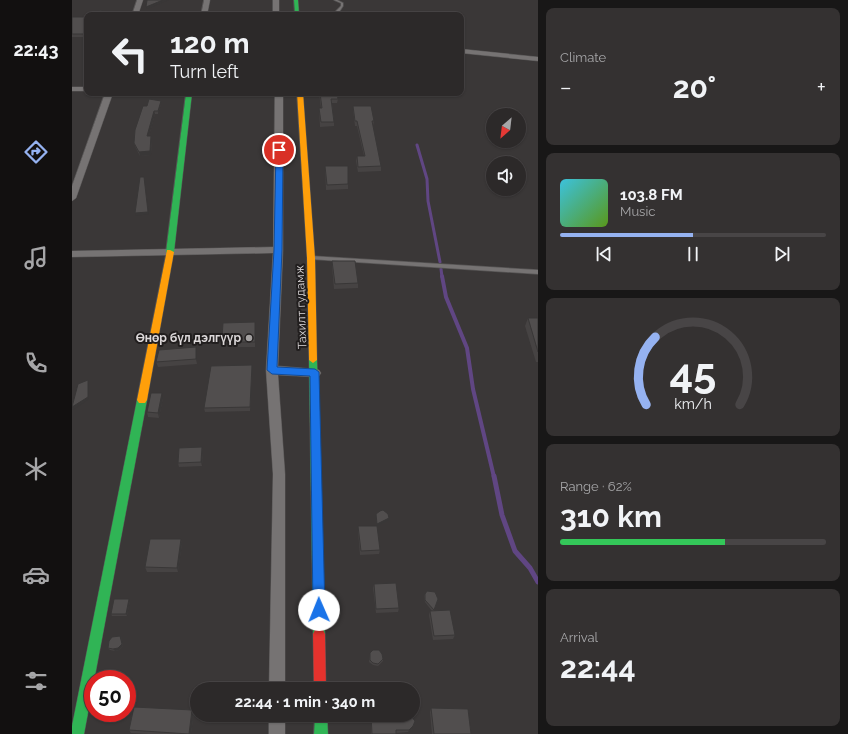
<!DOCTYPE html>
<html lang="en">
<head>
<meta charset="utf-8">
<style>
	:root { --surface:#2c2929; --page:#343131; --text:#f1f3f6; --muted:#a6a6a8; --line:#484546; --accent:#95b2f1 }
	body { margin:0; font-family:Raleway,sans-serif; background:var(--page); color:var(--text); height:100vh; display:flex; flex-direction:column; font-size:15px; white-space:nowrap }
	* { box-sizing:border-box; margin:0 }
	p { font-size:13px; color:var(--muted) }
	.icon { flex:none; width:22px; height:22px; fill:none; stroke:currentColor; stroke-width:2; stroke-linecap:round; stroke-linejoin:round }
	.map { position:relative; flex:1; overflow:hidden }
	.panel { display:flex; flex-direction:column; gap:8px; padding:8px; background:#181717; width:310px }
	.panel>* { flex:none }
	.hud { position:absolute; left:12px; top:12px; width:380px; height:84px; border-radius:8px; box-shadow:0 1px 3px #0004,0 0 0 1px var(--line); background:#2c2929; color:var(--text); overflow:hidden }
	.needle { width:26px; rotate:208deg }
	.buttons { position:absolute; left:414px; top:108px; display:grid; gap:8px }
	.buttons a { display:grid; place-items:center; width:40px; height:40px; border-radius:50%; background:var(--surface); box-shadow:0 1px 3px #0004,0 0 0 1px var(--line); font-size:20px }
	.speed { position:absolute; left:12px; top:670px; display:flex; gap:8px; font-size:20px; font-weight:700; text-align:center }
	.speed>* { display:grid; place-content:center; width:52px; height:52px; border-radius:50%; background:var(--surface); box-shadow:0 1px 3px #0004,0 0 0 1px var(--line); line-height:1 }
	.speed .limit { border:6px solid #d22; background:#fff; color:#111 }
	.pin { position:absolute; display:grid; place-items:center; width:34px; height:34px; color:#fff; margin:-17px; border:2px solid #fff; border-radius:50%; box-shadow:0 1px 4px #0007 }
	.me { position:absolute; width:44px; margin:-22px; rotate:359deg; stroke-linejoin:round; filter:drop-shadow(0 0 3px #0008) }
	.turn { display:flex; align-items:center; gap:14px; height:84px; padding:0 20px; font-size:18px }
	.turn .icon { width:52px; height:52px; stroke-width:2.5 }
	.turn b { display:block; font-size:28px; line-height:34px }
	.big { font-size:30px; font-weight:700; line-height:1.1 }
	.panel .card { flex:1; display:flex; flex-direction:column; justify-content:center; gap:6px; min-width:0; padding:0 14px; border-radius:8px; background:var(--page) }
	.panel .dial { align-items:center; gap:0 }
	.dial svg { height:104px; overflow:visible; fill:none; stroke:var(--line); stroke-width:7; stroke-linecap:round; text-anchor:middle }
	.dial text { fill:var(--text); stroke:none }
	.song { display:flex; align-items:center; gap:12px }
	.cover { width:48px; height:48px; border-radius:6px; background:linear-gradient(135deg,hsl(190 70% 55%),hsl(90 70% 35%)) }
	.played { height:4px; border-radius:2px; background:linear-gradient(90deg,var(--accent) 50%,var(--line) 50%) }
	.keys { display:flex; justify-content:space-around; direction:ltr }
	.heat { display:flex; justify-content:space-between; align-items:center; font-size:22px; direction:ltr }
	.charge { height:6px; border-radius:3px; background:linear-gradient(90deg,#34c759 62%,var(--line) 0) }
	.trip { position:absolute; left:118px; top:682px; width:230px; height:40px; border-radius:20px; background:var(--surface); box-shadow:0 1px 3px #0004,0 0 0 1px var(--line); font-weight:700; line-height:40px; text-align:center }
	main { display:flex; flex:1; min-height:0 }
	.tab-bar { display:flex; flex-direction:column; width:72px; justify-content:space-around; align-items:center; background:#121010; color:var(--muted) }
	.tab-bar .icon { width:28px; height:28px }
	.tab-bar .on { color:var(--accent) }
	.tab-bar b { font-size:18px; color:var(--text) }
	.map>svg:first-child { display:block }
</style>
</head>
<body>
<main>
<nav class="tab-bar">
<b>22:43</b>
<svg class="icon on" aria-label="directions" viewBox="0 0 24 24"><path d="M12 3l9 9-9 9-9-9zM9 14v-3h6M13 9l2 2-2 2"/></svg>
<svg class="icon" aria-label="music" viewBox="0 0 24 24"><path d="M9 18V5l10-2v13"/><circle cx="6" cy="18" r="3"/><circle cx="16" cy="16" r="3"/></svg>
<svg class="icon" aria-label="phone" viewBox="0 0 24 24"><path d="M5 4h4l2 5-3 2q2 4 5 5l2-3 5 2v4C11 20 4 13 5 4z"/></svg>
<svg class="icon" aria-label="climate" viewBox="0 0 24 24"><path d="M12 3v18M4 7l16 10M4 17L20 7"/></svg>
<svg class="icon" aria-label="car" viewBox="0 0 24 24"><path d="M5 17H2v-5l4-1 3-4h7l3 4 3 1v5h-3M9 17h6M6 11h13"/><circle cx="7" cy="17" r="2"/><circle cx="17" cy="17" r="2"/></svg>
<svg class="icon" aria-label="filters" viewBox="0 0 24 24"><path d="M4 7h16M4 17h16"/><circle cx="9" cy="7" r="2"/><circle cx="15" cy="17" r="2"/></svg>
</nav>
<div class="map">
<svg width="466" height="734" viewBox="0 0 466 734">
	<rect width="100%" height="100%" fill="#3a3737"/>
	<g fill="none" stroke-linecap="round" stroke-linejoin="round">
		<g stroke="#604683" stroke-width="3">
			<path d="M345,145L355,179L356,201L368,262"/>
			<path d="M369,269L370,277"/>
		</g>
		<path stroke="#604683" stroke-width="4" d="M370,276L374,297L395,348L401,389L422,477"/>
		<path stroke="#604683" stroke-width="5" d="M422,476L430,515L443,551L458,568L466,582"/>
		<defs>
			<g id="lane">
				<path d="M262,0H265L271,3V6L267,12L270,15H266L263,12L269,6V3Z"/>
				<path d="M239,256L466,270V274L237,259V257Z"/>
			</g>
			<g id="street">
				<path d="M65,0H71L66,15H60Z"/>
				<path d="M132,0H138L135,15H129Z"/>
				<rect x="201" y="0" width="6" height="15"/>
				<path d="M389,49L466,57V61L389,53Z"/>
				<rect x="0" y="87" width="15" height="4"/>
				<path d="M33,93H41L4,198L0,201V186Z"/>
				<path d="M203,93H211V250L206,366L243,369L247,370L249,373L247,376L243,377L206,375L213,474V689H197L201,474L194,370L201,253L0,257V251L201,247Z"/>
				<rect x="197" y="715" width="16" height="19"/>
			</g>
			<g id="fast">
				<path d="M222,0H226L227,15H223Z"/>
				<path d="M114,93H120L102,252L98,254L94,252Z"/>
				<path d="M241,357L245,360L253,634L251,638L247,640L243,638L241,634L237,360Z"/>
				<path d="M70,396L73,397L75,400L12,734H0V726L65,400L67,397Z"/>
				<path d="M243,715H255L256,734H242Z"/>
			</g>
			<g id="slow">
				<path d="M225,93H231L243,258L245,360L241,363L237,360L235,258Z"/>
				<path d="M95,250H98L102,252L75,400L73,403H67L65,400Z"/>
			</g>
			<path id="jam" d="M247,628L251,630L253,634L254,689H242L241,634L243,630Z"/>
		</defs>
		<use href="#lane" stroke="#565454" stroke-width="1.5"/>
		<use href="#street" stroke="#565454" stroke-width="1"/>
		<use href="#fast" stroke="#565454" stroke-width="1"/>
		<use href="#slow" stroke="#565454" stroke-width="1"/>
		<use href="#jam" stroke="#565454" stroke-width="1"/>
		<use href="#lane" fill="#767373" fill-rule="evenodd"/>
		<use href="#street" fill="#767373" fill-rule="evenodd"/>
		<use href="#fast" fill="#30b455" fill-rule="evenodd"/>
		<use href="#slow" fill="#ff9f0a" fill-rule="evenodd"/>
		<use href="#jam" fill="#e5322d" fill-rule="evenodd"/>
	</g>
	<g fill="#464343">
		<path d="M0,17H15V43H12V40L13,37H0Z"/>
		<path d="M247,93H265L266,99L265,103H260L262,122V126L248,127L247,108H249Z"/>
		<path d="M89,104L86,114H83L77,136H79L80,139L79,155L68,156L63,146L62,143L75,106Z"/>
		<path d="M281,106L302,121L301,126L309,166V171L286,172L284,161L285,156H292L285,126H283L281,110Z"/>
		<path d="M253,166L276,184V189L254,190Z"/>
		<path d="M260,261L286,283V288L262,289L260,266Z"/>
		<path d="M456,318H466V362H464L453,326Z"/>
		<path d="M183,322V347H166L165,342L151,343L150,338Z"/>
		<path d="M125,352V364L86,367L84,362Z"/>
		<path d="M180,369L178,411L133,412L132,408Z"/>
		<path d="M91,398L87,418L76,417L75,412Z"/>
		<path d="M130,447L131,452L130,466L107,467L106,463Z"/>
		<path d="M286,526L308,550L307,554L288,555L286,531Z"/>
		<path d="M109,539L110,544L106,572H75L73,567Z"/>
		<path d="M302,584L327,608L326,612L304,613L301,588Z"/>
		<path d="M353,594L366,599L362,611L383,635L381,639L361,640L357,615L358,611H360L353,602L352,596Z"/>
		<path d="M58,601L55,616H40L39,614Z"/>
		<path d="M49,637L51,646L47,650L43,651L38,650L36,648Z"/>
		<path d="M298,653L311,659V661L306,666L301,665L297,662Z"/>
		<path d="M359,708L399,734H360L358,712Z"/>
		<path d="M122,713L119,734H75L59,733L57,730Z"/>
		<path d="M299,715L340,729L336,732L324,733V734H299Z"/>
	</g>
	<g fill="#393737">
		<path d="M91,0H97L75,9L74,7Z"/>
		<path d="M89,101V104L86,114V111Z"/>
		<path d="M82,111L83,114L76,140L75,136Z"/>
		<path d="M79,136L80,139L79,155L68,156L67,152Z"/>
		<path d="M72,177L77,214L64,216L63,213Z"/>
		<path d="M124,347L125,352V364L124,359Z"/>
		<path d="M16,380V383L17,399L1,410L0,407Z"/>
		<path d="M90,393L91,398L87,418L86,413Z"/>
		<path d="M130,447L131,452L130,466L129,462Z"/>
		<path d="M317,518V520L305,526V524Z"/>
		<path d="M109,539L110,544L106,572L105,568Z"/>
		<path d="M57,599L58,601L55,616L54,614Z"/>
		<path d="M48,636L49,637L51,646L47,650L43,651L41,649Z"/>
		<path d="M120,710L122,713L119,734H117Z"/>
		<path d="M341,726L340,729L336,732L337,730Z"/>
	</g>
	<g fill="#514e4e" stroke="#393737">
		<path d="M75,0H91L74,7Z"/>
		<path d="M28,10L37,14L36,15H25Z"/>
		<path d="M0,17H15V40H12L15,34H0Z"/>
		<path d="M248,93H265L266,99H259L262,122H249L247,108H250Z"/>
		<path d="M77,99L89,101L86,111H82L75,136H79L78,151L67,152L62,143L63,130L71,106H75Z"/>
		<path d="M281,106H299L302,121H300L309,166L286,167L285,156H293L285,121H283Z"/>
		<path d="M253,166H276V184L255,185Z"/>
		<path d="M68,177H72L76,212L63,213Z"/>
		<path d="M260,261H283L286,283L263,284Z"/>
		<path d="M456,318H466V352Z"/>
		<path d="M183,322V342H165L166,337L150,338L151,323Z"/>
		<path d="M124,347V359L84,362L87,350Z"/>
		<path d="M180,365L178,407L132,408L139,366Z"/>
		<path d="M16,380V397L0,407L6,384Z"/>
		<path d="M79,393H90L86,413L75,412Z"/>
		<path d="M130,447L129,462L106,463L107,448Z"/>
		<path d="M311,510L316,514L317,518L305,524L304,514L308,511Z"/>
		<path d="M286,526H305L308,550L289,551Z"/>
		<path d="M78,539H109L105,568L73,567Z"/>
		<path d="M324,583L327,608L304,609L302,584Z"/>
		<path d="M355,591L363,592L366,599L362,610L353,600V594Z"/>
		<path d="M42,599H57L54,614H39Z"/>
		<path d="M378,610L383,635L362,636L358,611Z"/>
		<path d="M48,636L50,644L46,648L41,649L36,648L37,641L40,637Z"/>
		<path d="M301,650H307L310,654L311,659L306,664L301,663L298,660V653Z"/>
		<path d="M62,707L120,710L117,734L57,730Z"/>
		<path d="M359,708L396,709L399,734H362Z"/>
		<path d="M299,715L328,716L330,715H338L343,721L341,726L337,730H324V734H300Z"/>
	</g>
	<path fill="#1a73e8" stroke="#114b97" d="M207,148L211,150L210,250L205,367L243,369L247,372L253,610L251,614L247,616L243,614L241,610L238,376L200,374L195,370L202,250L204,150Z"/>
	<circle fill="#a3a0a0" stroke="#211e1e" stroke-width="1.5" cx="177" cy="338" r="4"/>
	<g text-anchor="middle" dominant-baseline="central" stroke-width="4" stroke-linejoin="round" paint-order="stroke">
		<g font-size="12" fill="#dcd8d9" stroke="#211e1e">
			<text transform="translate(229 307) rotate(-92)">Тахилт гудамж</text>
		</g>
		<g font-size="12" font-weight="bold" fill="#dcd8d9" stroke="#211e1e" text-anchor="end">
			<text x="169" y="338">Өнөр бүл дэлгүүр</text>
		</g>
	</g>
</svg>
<div class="buttons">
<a><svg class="needle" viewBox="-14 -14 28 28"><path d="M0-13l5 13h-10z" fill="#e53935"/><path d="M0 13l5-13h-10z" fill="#a6a6a8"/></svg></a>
<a><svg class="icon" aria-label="sound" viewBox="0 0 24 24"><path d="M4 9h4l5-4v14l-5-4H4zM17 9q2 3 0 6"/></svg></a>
</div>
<div class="speed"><div class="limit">50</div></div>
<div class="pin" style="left:207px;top:150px;background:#d93025"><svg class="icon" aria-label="arrive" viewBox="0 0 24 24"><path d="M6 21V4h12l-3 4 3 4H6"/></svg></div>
<svg class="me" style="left:247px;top:610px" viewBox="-20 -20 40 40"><circle r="19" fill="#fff"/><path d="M0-13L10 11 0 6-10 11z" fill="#1a73e8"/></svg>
<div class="trip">22:44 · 1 min · 340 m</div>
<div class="hud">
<div class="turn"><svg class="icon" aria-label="left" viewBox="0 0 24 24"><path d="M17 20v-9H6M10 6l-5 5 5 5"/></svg><div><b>120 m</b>Turn left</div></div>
</div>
</div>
<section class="panel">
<div class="card"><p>Climate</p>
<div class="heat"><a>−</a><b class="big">20°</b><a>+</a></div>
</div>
<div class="card">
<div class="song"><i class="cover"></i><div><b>103.8 FM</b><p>Music</p></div></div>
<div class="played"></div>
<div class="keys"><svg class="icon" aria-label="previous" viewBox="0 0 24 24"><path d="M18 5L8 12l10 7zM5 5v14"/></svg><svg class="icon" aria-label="pause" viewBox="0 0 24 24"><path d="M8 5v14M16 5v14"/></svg><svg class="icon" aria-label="next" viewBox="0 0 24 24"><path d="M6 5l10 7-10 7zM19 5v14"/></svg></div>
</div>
<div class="card dial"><svg viewBox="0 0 100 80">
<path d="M14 69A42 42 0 1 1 86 69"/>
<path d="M14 69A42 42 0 0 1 21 17" stroke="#95b2f1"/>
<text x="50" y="56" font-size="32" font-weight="700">45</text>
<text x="50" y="72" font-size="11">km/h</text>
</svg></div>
<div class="card"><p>Range · 62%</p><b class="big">310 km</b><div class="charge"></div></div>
<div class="card"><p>Arrival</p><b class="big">22:44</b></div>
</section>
</main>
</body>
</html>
